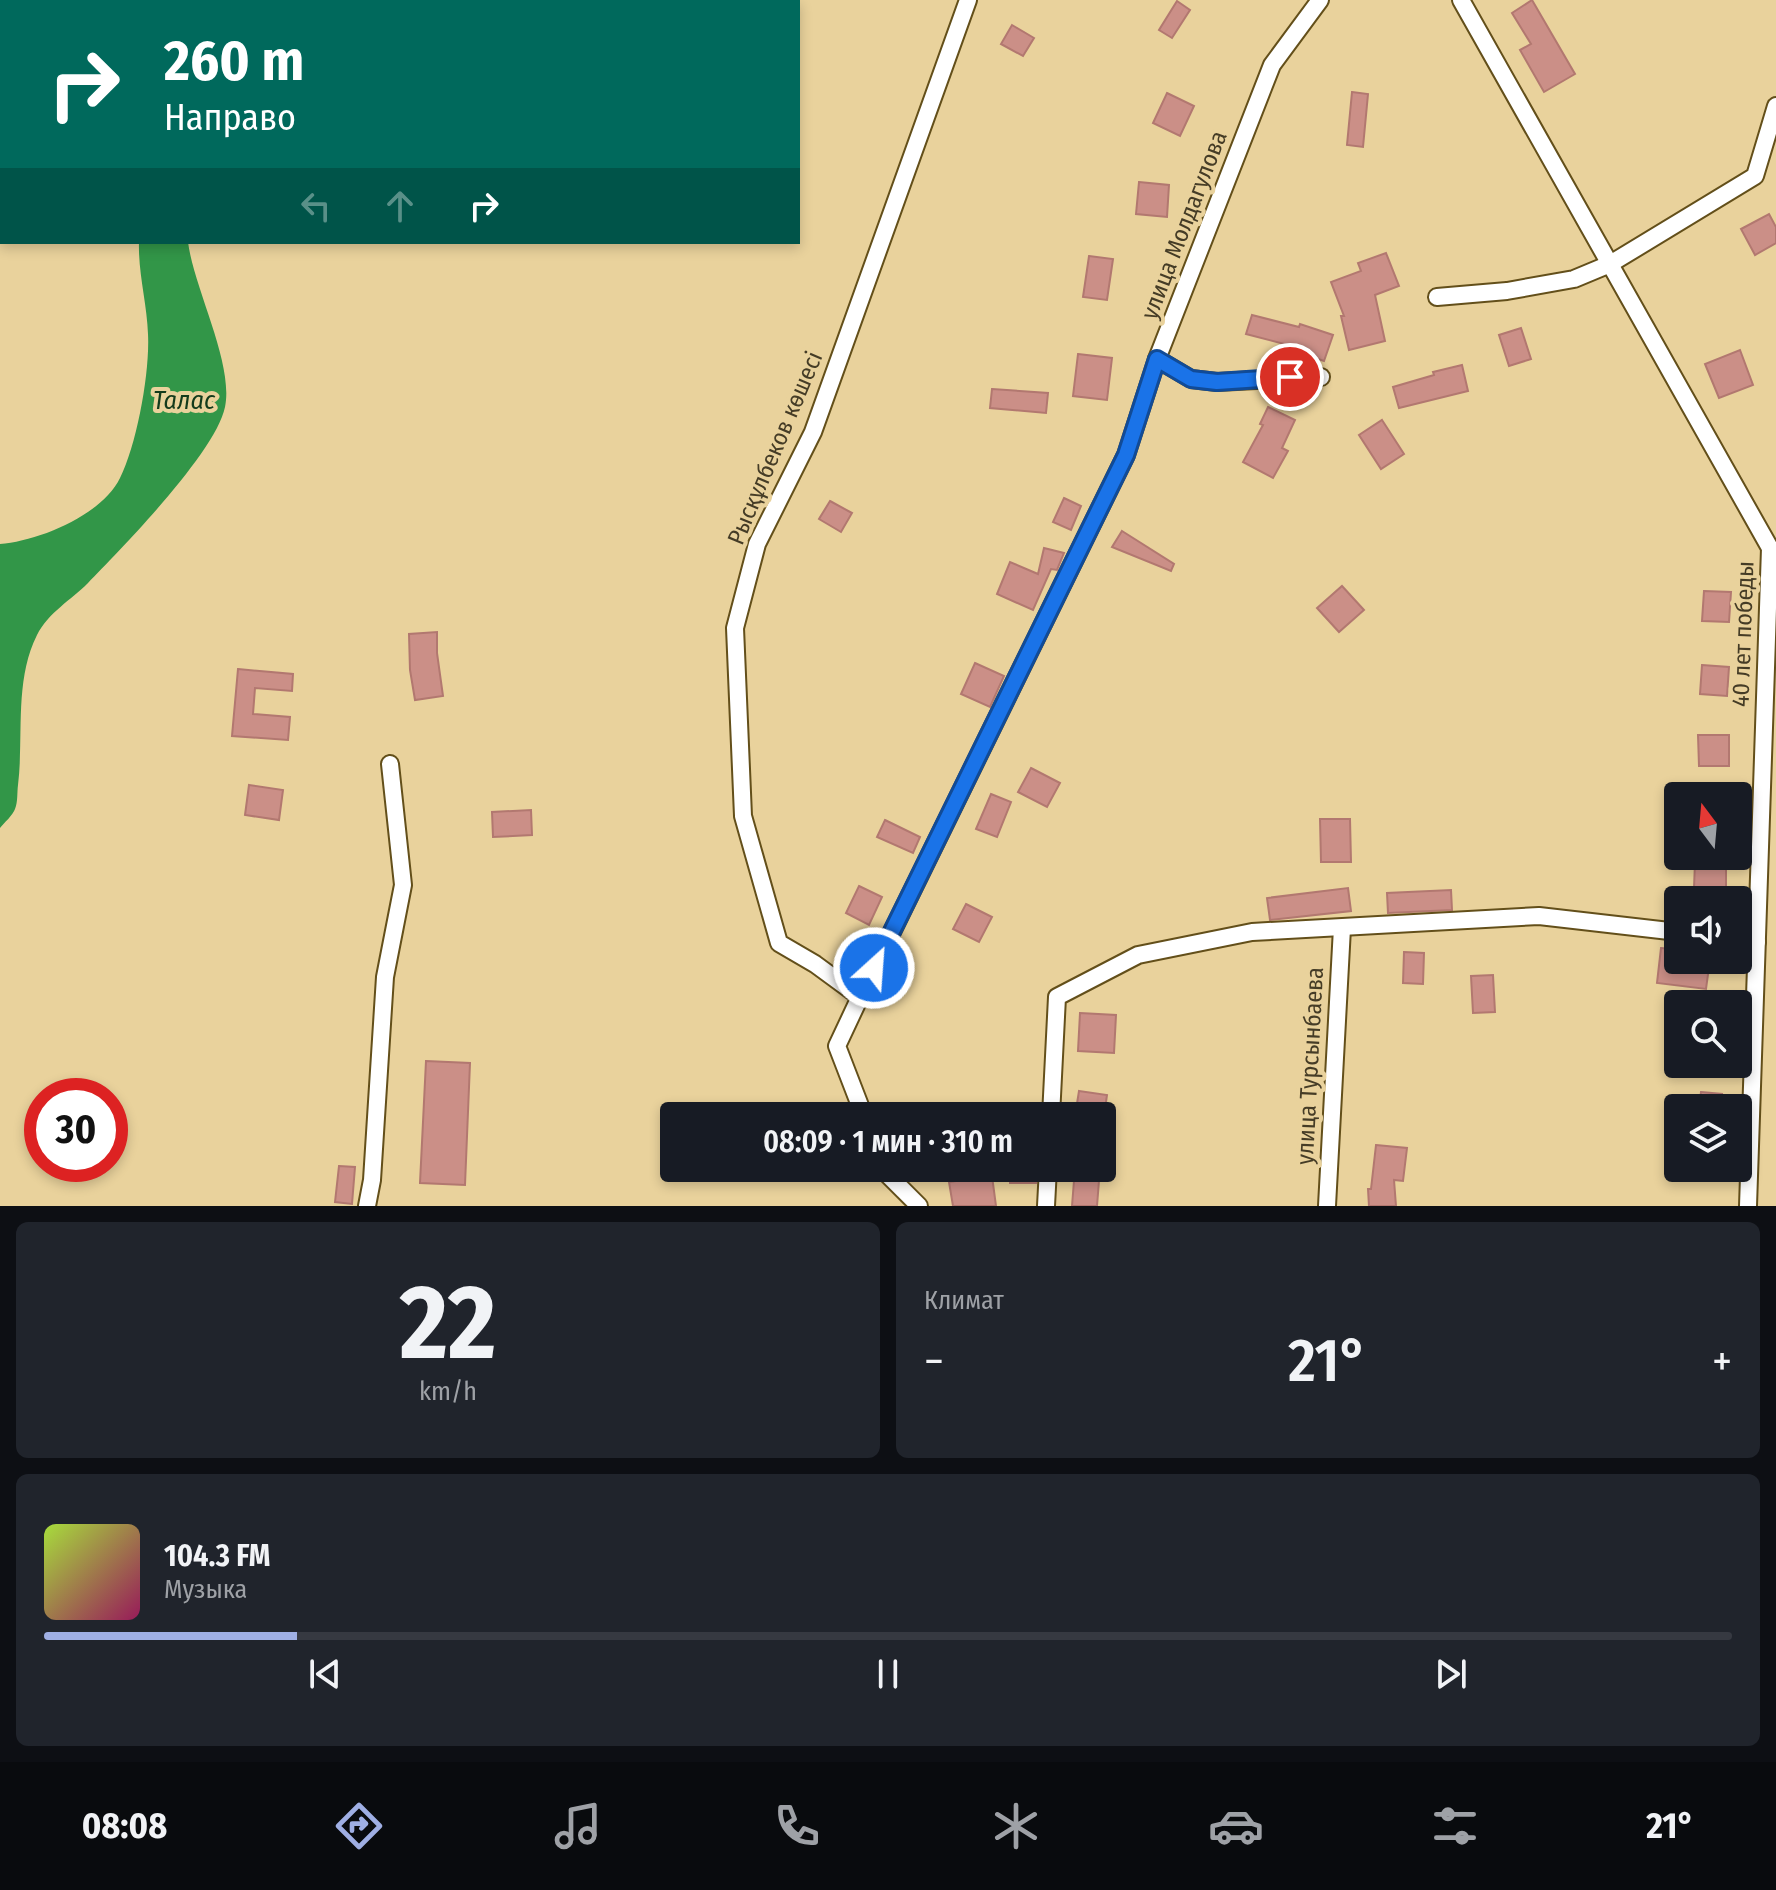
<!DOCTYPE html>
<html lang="ru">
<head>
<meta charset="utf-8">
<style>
	:root { --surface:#171b24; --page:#20242c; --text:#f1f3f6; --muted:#9ea1a6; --line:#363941; --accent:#9fafe4 }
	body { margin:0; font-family:"Fira Sans Condensed",sans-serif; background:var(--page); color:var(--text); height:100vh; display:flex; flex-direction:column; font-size:30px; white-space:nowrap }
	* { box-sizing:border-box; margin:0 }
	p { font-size:26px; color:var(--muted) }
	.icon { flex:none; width:44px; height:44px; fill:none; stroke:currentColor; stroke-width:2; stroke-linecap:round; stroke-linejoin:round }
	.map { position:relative; height:1206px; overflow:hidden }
	.panel { display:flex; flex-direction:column; gap:16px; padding:16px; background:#0d0f14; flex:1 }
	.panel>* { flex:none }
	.guide { position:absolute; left:0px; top:0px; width:800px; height:244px; box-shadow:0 4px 12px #0003; background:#00695c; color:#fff; overflow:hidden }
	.needle { width:52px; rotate:344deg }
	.fabs { position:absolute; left:1664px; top:782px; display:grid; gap:16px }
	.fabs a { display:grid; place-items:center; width:88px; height:88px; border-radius:8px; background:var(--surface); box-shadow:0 4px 12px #0003; font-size:40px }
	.speed { position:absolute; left:24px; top:1078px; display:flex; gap:16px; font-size:40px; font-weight:700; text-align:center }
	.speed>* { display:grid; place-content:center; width:104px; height:104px; border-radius:50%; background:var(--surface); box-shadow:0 4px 12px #0003; line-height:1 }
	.speed .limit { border:12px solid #d22; background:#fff; color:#111 }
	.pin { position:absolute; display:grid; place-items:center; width:68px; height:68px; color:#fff; margin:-34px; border:4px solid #fff; border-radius:50%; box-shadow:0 2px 8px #0007 }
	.me { position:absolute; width:88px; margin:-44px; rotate:26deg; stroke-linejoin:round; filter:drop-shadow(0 0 6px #0008) }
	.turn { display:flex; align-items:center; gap:28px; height:168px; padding:0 32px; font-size:36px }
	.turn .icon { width:104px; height:104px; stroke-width:2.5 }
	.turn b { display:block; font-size:56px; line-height:68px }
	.lanes { display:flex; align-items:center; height:76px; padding:0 32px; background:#0003; justify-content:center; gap:40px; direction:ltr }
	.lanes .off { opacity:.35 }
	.big { font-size:60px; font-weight:600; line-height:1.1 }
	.panel .card { flex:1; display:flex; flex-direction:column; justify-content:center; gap:12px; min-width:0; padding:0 28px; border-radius:12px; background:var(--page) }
	.panel .dial { align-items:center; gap:0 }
	.dial b { font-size:104px; line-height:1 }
	.song { display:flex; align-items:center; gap:24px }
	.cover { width:96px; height:96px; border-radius:12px; background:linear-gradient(135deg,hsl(80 70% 55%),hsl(330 70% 35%)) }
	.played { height:8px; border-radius:4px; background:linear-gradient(90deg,var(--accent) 15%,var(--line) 15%) }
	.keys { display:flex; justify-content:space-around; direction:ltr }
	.heat { display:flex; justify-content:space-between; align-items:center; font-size:44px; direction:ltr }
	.panel .tiles { flex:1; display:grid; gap:16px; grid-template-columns:1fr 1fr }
	.card:last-child { grid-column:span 2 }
	.trip { position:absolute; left:660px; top:1102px; width:456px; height:80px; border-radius:8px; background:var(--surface); box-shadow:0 4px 12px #0003; font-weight:600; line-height:80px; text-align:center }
	.tab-bar { display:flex; height:128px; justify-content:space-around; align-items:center; background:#090b0e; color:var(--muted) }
	.tab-bar .icon { width:56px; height:56px }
	.tab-bar .current { color:var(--accent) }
	.tab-bar b { font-size:36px; color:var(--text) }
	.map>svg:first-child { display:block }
</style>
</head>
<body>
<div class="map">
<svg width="1776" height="1206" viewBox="0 0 1776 1206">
	<rect width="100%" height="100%" fill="#e9d29c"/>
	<path fill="#329648" d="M139,242H188C194,289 234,363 225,407C216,452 122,548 88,583C71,600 48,613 37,635C14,681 24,736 18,785C17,792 18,802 15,809C13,815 4,823 0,828V544C39,541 102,515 120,478C137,444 150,372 148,334C147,303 138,273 139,242Z"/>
	<g fill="#cb8f87" stroke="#b27870" stroke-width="2">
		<path d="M1532,0L1575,74L1544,92L1520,50L1531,44L1512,13Z"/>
		<path d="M1177,1L1190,10L1172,38L1159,30Z"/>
		<path d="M1012,25L1034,38L1023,56L1001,44Z"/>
		<path d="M1352,92L1368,94L1363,147L1347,145Z"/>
		<path d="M1167,93L1194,106L1180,136L1153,123Z"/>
		<path d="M1139,182L1169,185L1167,217L1136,214Z"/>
		<path d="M1769,214L1776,227V243L1755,255L1741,229Z"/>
		<path d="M1386,253L1399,286L1375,295L1385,341L1349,350L1341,316H1344L1331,282L1361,271L1358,263Z"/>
		<path d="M1089,256L1113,259L1107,300L1083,297Z"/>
		<path d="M1252,315L1299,327L1300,324L1333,335L1324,361L1291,350L1292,346L1246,334Z"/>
		<path d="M1521,328L1531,359L1509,366L1499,335Z"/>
		<path d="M1740,350L1753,385L1719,398L1705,364Z"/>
		<path d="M1078,354L1112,358L1107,400L1073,396Z"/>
		<path d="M1462,365L1468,391L1399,408L1393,387L1434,375L1433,372Z"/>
		<path d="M992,389L1048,393L1046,413L990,408Z"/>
		<path d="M1268,407L1295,420L1282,448L1288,451L1273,478L1243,462L1263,425L1260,424Z"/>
		<path d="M1382,420L1404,454L1381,469L1359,435Z"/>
		<path d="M1064,498L1081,506L1071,530L1053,522Z"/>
		<path d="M830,501L852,513L841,532L819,519Z"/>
		<path d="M1122,531L1174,564L1171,571L1112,547Z"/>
		<path d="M1044,548L1064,553L1057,570L1051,569L1033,610L997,594L1010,562L1038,574Z"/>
		<path d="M1342,586L1364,610L1339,632L1317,608Z"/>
		<path d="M1704,591L1731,592L1729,622L1702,621Z"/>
		<path d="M437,632V653L443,696L415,700L410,670L409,634Z"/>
		<path d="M975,663L1004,676L990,707L961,694Z"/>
		<path d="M1702,665L1729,667L1727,696L1700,694Z"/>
		<path d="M238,669L293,674L292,691L255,688L253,714L290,717L288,740L232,736Z"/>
		<path d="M1698,735H1729V766H1699Z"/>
		<path d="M1031,768L1060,783L1047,807L1018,792Z"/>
		<path d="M249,785L283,790L279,820L245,815Z"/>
		<path d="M991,794L1011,802L997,837L976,829Z"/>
		<path d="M531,810L532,835L493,837L492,812Z"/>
		<path d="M1320,819H1350L1351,862H1321Z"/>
		<path d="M885,820L920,837L913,853L877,837Z"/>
		<path d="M1695,862L1726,863V889L1694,888Z"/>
		<path d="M859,886L882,897L869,925L846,913Z"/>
		<path d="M1348,888L1351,911L1270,920L1267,898Z"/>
		<path d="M1451,890L1452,910L1388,913L1387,893Z"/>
		<path d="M966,904L992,917L979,942L953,929Z"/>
		<path d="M1661,948L1678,950V960H1710L1706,989L1657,983Z"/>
		<path d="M1404,952L1424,953L1423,984L1403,983Z"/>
		<path d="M1493,975L1495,1012L1473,1013L1471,976Z"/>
		<path d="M1080,1013L1116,1015L1114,1053L1078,1051Z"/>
		<path d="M426,1061L470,1063L465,1185L420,1183Z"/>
		<path d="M1079,1091L1107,1095L1104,1116H1075Z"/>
		<path d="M1701,1092L1722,1094L1720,1108H1699Z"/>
		<path d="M1376,1145L1407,1148L1403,1181L1394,1180L1396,1206H1369L1368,1189H1371Z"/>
		<path d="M339,1166L355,1167L352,1204L335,1202Z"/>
		<path d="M1010,1168H1037L1036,1183H1010Z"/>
		<path d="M1075,1168H1100L1097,1206H1072Z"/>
		<path d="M992,1176L996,1206H953L949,1182Z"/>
	</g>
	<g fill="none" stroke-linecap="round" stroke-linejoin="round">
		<defs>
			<g id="minor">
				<path d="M1461,0L1770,548L1748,1206"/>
				<path d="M1437,297L1507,291L1574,279L1610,264L1755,176L1776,106"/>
				<path d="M1157,359L1191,379L1217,382L1321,377"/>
				<path d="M1738,940L1757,942"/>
				<path d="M860,997L1126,455L1157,359L1272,65L1320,0"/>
				<path d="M864,1116L837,1046L860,997L815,964L779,943L743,816L735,628L757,544L813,432L968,0"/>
				<path d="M1051,1116L1057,997L1138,955L1252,932L1539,916L1678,932"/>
				<path d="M881,1168L919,1206"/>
				<path d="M367,1206L372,1180L385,977L403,885L390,764"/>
				<path d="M1046,1206L1048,1168"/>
				<path d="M1327,1206L1342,928"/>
			</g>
		</defs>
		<use href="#minor" stroke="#634f1a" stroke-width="20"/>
		<use href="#minor" stroke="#fff" stroke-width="16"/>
	</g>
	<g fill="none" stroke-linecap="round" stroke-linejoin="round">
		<defs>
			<path id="route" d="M874,968L1126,455L1157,359L1191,379L1217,382L1290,377"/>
		</defs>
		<use href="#route" stroke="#114b97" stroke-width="20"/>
		<use href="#route" stroke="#1a73e8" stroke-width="14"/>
	</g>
	<g text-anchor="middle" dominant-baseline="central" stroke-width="8" stroke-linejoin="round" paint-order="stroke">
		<g font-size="24" fill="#453c26" stroke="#e9d29c">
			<text transform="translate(1184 225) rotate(-69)">улица Молдагулова</text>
			<text transform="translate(775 448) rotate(-67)">Рысқұлбеков көшесі</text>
			<text transform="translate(1743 634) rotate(-88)">40 лет победы</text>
			<text transform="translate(1310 1066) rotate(-87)">улица Турсынбаева</text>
		</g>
		<g font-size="26" font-style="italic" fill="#143b1c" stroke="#e9d29c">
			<text x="184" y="400">Талас</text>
		</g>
	</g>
</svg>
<div class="fabs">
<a><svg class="needle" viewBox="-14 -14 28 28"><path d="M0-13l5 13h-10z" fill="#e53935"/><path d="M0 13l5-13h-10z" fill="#9ea1a6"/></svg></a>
<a><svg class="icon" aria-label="sound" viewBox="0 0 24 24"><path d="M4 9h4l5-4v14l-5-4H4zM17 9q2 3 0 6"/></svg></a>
<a><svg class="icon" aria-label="search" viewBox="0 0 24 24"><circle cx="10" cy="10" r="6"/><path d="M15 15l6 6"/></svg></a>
<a><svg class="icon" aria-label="layers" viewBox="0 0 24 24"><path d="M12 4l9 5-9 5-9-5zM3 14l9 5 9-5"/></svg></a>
</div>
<div class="speed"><div class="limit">30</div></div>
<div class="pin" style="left:1290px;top:377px;background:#d93025"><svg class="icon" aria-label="arrive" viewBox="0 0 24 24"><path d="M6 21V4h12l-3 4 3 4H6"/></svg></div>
<svg class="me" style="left:874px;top:968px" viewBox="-20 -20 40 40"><circle r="17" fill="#1a73e8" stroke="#fff" stroke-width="3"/><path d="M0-11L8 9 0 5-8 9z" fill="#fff"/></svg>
<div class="trip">08:09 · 1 мин · 310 m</div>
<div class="guide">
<div class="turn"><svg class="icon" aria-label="right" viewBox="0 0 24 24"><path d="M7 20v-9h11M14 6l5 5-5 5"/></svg><div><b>260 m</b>Направо</div></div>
<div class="lanes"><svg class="icon off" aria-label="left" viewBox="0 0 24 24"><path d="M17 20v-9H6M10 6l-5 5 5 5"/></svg><svg class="icon off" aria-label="ahead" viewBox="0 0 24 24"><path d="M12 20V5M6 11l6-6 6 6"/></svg><svg class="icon" aria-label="right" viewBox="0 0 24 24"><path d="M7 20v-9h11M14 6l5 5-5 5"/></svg></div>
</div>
</div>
<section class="panel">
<div class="tiles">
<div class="card dial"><b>22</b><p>km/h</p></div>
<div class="card"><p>Климат</p>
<div class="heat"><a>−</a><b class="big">21°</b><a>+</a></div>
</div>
<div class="card">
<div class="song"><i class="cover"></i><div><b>104.3 FM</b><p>Музыка</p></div></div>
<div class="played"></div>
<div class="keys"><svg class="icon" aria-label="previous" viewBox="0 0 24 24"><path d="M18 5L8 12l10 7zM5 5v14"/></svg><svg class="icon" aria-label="pause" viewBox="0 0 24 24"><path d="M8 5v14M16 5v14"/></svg><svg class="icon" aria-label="next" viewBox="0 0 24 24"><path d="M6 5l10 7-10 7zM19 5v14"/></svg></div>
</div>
</div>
</section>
<nav class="tab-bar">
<b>08:08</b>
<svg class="icon current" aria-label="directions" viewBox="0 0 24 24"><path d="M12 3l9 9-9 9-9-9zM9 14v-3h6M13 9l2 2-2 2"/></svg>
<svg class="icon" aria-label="music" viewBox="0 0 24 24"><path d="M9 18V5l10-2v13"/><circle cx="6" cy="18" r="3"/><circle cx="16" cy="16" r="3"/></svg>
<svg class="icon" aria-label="phone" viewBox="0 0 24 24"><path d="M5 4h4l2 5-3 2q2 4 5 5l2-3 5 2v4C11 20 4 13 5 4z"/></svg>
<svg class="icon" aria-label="climate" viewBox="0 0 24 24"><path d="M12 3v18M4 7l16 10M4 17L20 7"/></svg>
<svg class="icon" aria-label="car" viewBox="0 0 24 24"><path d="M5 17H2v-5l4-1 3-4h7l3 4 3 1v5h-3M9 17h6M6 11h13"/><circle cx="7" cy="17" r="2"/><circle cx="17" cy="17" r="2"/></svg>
<svg class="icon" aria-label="filters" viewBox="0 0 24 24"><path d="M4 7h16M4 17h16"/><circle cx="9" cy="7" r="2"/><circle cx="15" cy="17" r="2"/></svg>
<b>21°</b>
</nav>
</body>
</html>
